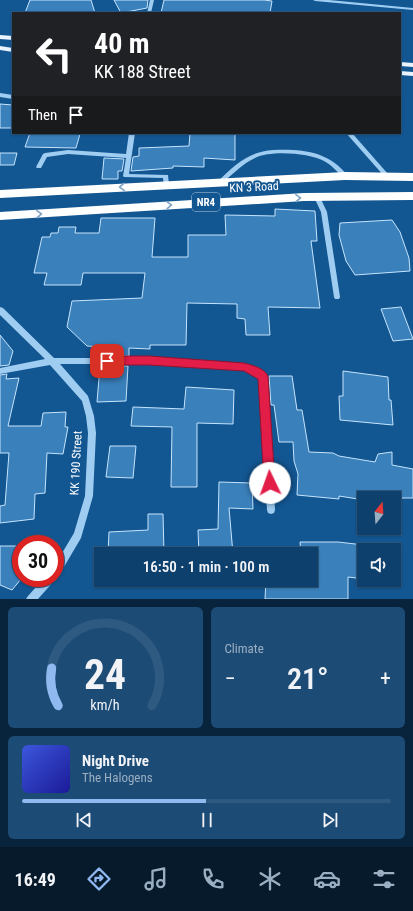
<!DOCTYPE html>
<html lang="en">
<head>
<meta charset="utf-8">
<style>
	:root { --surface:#0e406e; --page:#1c4b76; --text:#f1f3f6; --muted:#9bafc2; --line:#2e5981; --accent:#90b9f0 }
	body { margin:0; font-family:"Roboto Condensed",sans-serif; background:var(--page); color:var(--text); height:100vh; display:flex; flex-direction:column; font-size:15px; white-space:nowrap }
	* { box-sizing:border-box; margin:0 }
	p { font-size:13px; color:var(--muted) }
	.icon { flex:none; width:22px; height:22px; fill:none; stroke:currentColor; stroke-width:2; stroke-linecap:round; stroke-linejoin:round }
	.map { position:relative; height:599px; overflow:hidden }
	.sheet { display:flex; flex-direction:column; gap:8px; padding:8px; background:#08233c; flex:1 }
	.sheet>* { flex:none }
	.guide { position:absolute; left:12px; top:12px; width:389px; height:122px; border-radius:0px; box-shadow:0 1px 3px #0004,0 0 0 1px var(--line); background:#202124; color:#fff; overflow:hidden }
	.needle { width:26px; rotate:17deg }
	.fabs { position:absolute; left:357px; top:491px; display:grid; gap:8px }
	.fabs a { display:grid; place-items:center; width:44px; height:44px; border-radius:0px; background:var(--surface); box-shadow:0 1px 3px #0004,0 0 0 1px var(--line); font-size:20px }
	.speed { position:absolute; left:12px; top:535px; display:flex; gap:8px; font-size:20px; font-weight:700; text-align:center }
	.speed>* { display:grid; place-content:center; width:52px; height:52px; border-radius:50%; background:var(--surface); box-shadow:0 1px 3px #0004,0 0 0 1px var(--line); line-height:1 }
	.speed .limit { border:6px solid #d22; background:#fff; color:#111 }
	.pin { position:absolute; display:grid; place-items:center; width:34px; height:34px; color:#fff; margin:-17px; border-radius:8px; box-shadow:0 2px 6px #0006 }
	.me { position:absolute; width:44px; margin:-22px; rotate:357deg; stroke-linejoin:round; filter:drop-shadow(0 0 3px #0008) }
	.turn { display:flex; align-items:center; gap:14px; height:84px; padding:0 16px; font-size:18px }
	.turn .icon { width:52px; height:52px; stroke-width:2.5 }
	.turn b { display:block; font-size:28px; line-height:34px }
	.then { display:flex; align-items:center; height:38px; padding:0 16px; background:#0003; gap:8px; font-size:15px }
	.big { font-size:30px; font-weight:600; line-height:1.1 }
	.sheet .tile { flex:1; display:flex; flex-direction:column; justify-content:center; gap:6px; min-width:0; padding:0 14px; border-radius:6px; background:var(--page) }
	.sheet .dial { align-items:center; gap:0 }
	.dial svg { height:104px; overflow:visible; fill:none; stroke:var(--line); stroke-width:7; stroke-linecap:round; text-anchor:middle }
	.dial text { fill:var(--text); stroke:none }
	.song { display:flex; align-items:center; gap:12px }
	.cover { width:48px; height:48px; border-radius:6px; background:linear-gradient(135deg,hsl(230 70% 55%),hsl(240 70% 35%)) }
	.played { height:4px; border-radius:2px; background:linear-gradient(90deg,var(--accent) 50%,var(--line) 50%) }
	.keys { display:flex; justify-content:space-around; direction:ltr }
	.heat { display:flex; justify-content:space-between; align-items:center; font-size:22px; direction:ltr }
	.sheet .tiles { flex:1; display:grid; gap:8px; grid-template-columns:1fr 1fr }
	.tile:last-child { grid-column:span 2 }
	.trip { position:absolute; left:94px; top:547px; width:224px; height:40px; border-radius:0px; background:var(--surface); box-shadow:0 1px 3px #0004,0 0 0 1px var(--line); font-weight:600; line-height:40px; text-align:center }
	.tabs { display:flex; height:64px; justify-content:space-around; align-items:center; background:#061a2c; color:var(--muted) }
	.tabs .icon { width:28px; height:28px }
	.tabs .on { color:var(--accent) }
	.tabs b { font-size:18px; color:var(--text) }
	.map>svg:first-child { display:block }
</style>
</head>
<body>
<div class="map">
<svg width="413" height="599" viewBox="0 0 413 599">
	<rect width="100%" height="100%" fill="#125692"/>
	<g fill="#3a80bb" stroke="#c6e4fd">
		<path d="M30,0H91L95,13H25Z"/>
		<path d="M114,0H148L147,8L121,13Z"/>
		<path d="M164,0H264L272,1L270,13H161Z"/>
		<path d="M0,104L13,105V128H0Z"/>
		<path d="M30,133H62L80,134L76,148L25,147Z"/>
		<path d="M190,133H235V160L204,158V167L173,166V168L131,171L133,157L139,156V148L189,146Z"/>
		<path d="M0,153H17L14,165H0Z"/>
		<path d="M104,158L124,159L122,171H118V179H102Z"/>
		<path d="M275,209L315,211L317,241H311L320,308L268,307L270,335H246L245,319L237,318V304L187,303L186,345H150V349L129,348V356H101L102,347L87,346L67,327L72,301L142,298L145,273H83L81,285H44L47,273H34L42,237H50L51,233H58L59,227H76L75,233H99L101,218H155L152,257H188V235H226L225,215L275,216Z"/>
		<path d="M392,220L400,232L409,258L410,271L355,275L346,261L339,235L340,223Z"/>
		<path d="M401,307L413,339L393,341L381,309Z"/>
		<path d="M0,335L13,351L9,365L0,366Z"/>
		<path d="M100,366H128L126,401L97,402Z"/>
		<path d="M343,371L388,377L389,400H391L393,425L340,420L339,396H343Z"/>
		<path d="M7,374L6,379L19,378L8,426H41L43,413L66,412L65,427H68L63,454L47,453L45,493L35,494L34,519L0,523V506L5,505L9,453H0V375Z"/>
		<path d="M269,376H292L297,410H302L309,452L333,453L339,456L375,462L378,454L392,452V465L413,469V498H364V500L339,496V499L297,495L298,474L294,461L293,442H279L274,405H271Z"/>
		<path d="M186,387L234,390L233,424L197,423V487H171L172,427L131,426L133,407L184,409Z"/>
		<path d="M110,446H136L133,478L106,477Z"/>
		<path d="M219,482L252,483L253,509L229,508L233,554H199L198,530L218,529Z"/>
		<path d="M148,514H163L164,554H108L109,532L148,530Z"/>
		<path d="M300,542H338L364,545V579L348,577V599H265L266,580H311V554H301Z"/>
		<path d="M0,546H21V579L12,590L0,585Z"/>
	</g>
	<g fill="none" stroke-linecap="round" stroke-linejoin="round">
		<g fill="#9fcdf2" fill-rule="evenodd">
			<path d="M150,0H154L151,13H147Z"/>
			<path d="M313,0H329L413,8V10L315,1Z"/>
			<path d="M0,93L13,95V99L0,97Z"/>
			<path d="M129,133H135L129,174L168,175L169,185L168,186H164L163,178L124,177L123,176L126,158L68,154L47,157L41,168H37L36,167L43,154L45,153L68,150L126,154Z"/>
			<path d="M346,133H352L388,174V176H384Z"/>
			<path d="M273,150C303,149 328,151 348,176L345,178L343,177C337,172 332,165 324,161C309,153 271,150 255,158C242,164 232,175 221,184H217L216,183L217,182C235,165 247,152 273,150Z"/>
			<path d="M315,195H319L327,212L340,297L339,299H335L334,297L321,212L314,197Z"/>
			<path d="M0,307L3,308L54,358H149L244,364C252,366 262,369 267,376L271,428L275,510L274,513L271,514L268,513L267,510L259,378L251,373L244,370L149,364H60L88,396L94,416L96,433L93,496L81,538L58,577L56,578L54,581L38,599H26L28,596L44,578H55V565L74,533L85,496L88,433L86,416L82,401L50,365L0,374V368L45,359L0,315Z"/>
		</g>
		<g fill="#eaf4ff" fill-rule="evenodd">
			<path d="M0,35L13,36V40L0,39Z"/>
			<path d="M0,46L13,48V52L0,50Z"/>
			<path d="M400,62L413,63V67L400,66Z"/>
			<path d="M400,71L413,72V76L400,75Z"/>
		</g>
		<g fill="#fff" fill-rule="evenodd">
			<path d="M345,172L413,173V181L345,180L0,198V190Z"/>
			<path d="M413,192V200L304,201L0,220V212L304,193Z"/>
		</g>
	</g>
	<defs><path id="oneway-chevron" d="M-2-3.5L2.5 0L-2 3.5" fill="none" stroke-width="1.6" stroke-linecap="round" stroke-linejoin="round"/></defs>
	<g stroke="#7da2c3">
		<use href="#oneway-chevron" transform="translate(122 187) rotate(177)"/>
		<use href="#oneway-chevron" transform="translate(298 198) rotate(-3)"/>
		<use href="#oneway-chevron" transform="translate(169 205) rotate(-4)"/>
		<use href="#oneway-chevron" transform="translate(39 214) rotate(-4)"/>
	</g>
	<path fill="#e11d48" stroke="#92132f" d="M107,356H149L244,363C252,365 264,368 268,376L275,483L273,487L270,488L266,487L264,483L258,379L244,371L149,365H107L104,364L102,361L104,358Z"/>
	<g text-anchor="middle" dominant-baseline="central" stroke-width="4" stroke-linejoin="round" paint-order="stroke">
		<rect fill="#125692" stroke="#b8ccde" stroke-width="1" x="192" y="193" width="28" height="18" rx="3"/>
		<g font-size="11" font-weight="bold" fill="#fff">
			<text x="206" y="202">NR4</text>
		</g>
		<g font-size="12" fill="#fff" stroke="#125692">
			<text transform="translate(254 187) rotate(-3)">KN 3 Road</text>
			<text transform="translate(76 463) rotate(-87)">KK 190 Street</text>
		</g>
	</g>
</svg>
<div class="fabs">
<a><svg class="needle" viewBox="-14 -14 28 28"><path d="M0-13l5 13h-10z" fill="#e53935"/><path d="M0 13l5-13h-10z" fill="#9bafc2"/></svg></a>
<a><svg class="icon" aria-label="sound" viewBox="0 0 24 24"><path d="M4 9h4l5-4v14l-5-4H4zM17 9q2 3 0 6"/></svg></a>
</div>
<div class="speed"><div class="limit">30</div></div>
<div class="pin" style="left:107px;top:361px;background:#d93025"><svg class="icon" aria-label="arrive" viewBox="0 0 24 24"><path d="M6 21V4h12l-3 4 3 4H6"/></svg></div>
<svg class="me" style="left:270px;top:483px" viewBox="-20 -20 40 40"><circle r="19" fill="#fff"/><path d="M0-13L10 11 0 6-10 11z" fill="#e11d48"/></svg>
<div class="trip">16:50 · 1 min · 100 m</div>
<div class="guide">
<div class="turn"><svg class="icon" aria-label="left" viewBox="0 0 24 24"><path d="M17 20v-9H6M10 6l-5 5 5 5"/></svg><div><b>40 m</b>KK 188 Street</div></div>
<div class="then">Then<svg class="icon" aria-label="arrive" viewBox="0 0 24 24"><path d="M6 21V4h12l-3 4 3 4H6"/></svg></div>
</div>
</div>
<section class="sheet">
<div class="tiles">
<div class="tile dial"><svg viewBox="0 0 100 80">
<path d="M14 69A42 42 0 1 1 86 69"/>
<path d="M14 69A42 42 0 0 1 9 40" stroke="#90b9f0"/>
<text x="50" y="56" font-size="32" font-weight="700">24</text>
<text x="50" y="72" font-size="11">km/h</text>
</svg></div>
<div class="tile"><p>Climate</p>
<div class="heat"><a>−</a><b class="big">21°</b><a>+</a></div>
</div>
<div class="tile">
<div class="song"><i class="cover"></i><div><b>Night Drive</b><p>The Halogens</p></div></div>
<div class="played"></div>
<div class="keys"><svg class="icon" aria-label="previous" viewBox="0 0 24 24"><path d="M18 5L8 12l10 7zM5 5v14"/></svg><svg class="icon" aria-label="pause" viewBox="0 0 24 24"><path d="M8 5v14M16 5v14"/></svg><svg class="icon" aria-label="next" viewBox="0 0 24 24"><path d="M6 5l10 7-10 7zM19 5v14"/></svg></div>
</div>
</div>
</section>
<nav class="tabs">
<b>16:49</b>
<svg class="icon on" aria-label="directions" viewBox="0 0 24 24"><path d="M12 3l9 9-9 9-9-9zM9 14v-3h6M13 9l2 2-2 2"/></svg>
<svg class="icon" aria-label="music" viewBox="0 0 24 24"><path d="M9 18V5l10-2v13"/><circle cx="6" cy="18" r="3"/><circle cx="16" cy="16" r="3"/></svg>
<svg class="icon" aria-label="phone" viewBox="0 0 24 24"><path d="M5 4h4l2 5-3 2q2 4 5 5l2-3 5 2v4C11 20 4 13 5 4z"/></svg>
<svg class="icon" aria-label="climate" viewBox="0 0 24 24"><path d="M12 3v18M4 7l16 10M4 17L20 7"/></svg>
<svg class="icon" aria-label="car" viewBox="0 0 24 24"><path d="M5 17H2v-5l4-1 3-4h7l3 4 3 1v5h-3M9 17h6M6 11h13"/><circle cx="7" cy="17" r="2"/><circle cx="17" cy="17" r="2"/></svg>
<svg class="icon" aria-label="filters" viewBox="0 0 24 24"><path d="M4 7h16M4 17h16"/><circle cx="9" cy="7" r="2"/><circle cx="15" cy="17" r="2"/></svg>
</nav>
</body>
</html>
